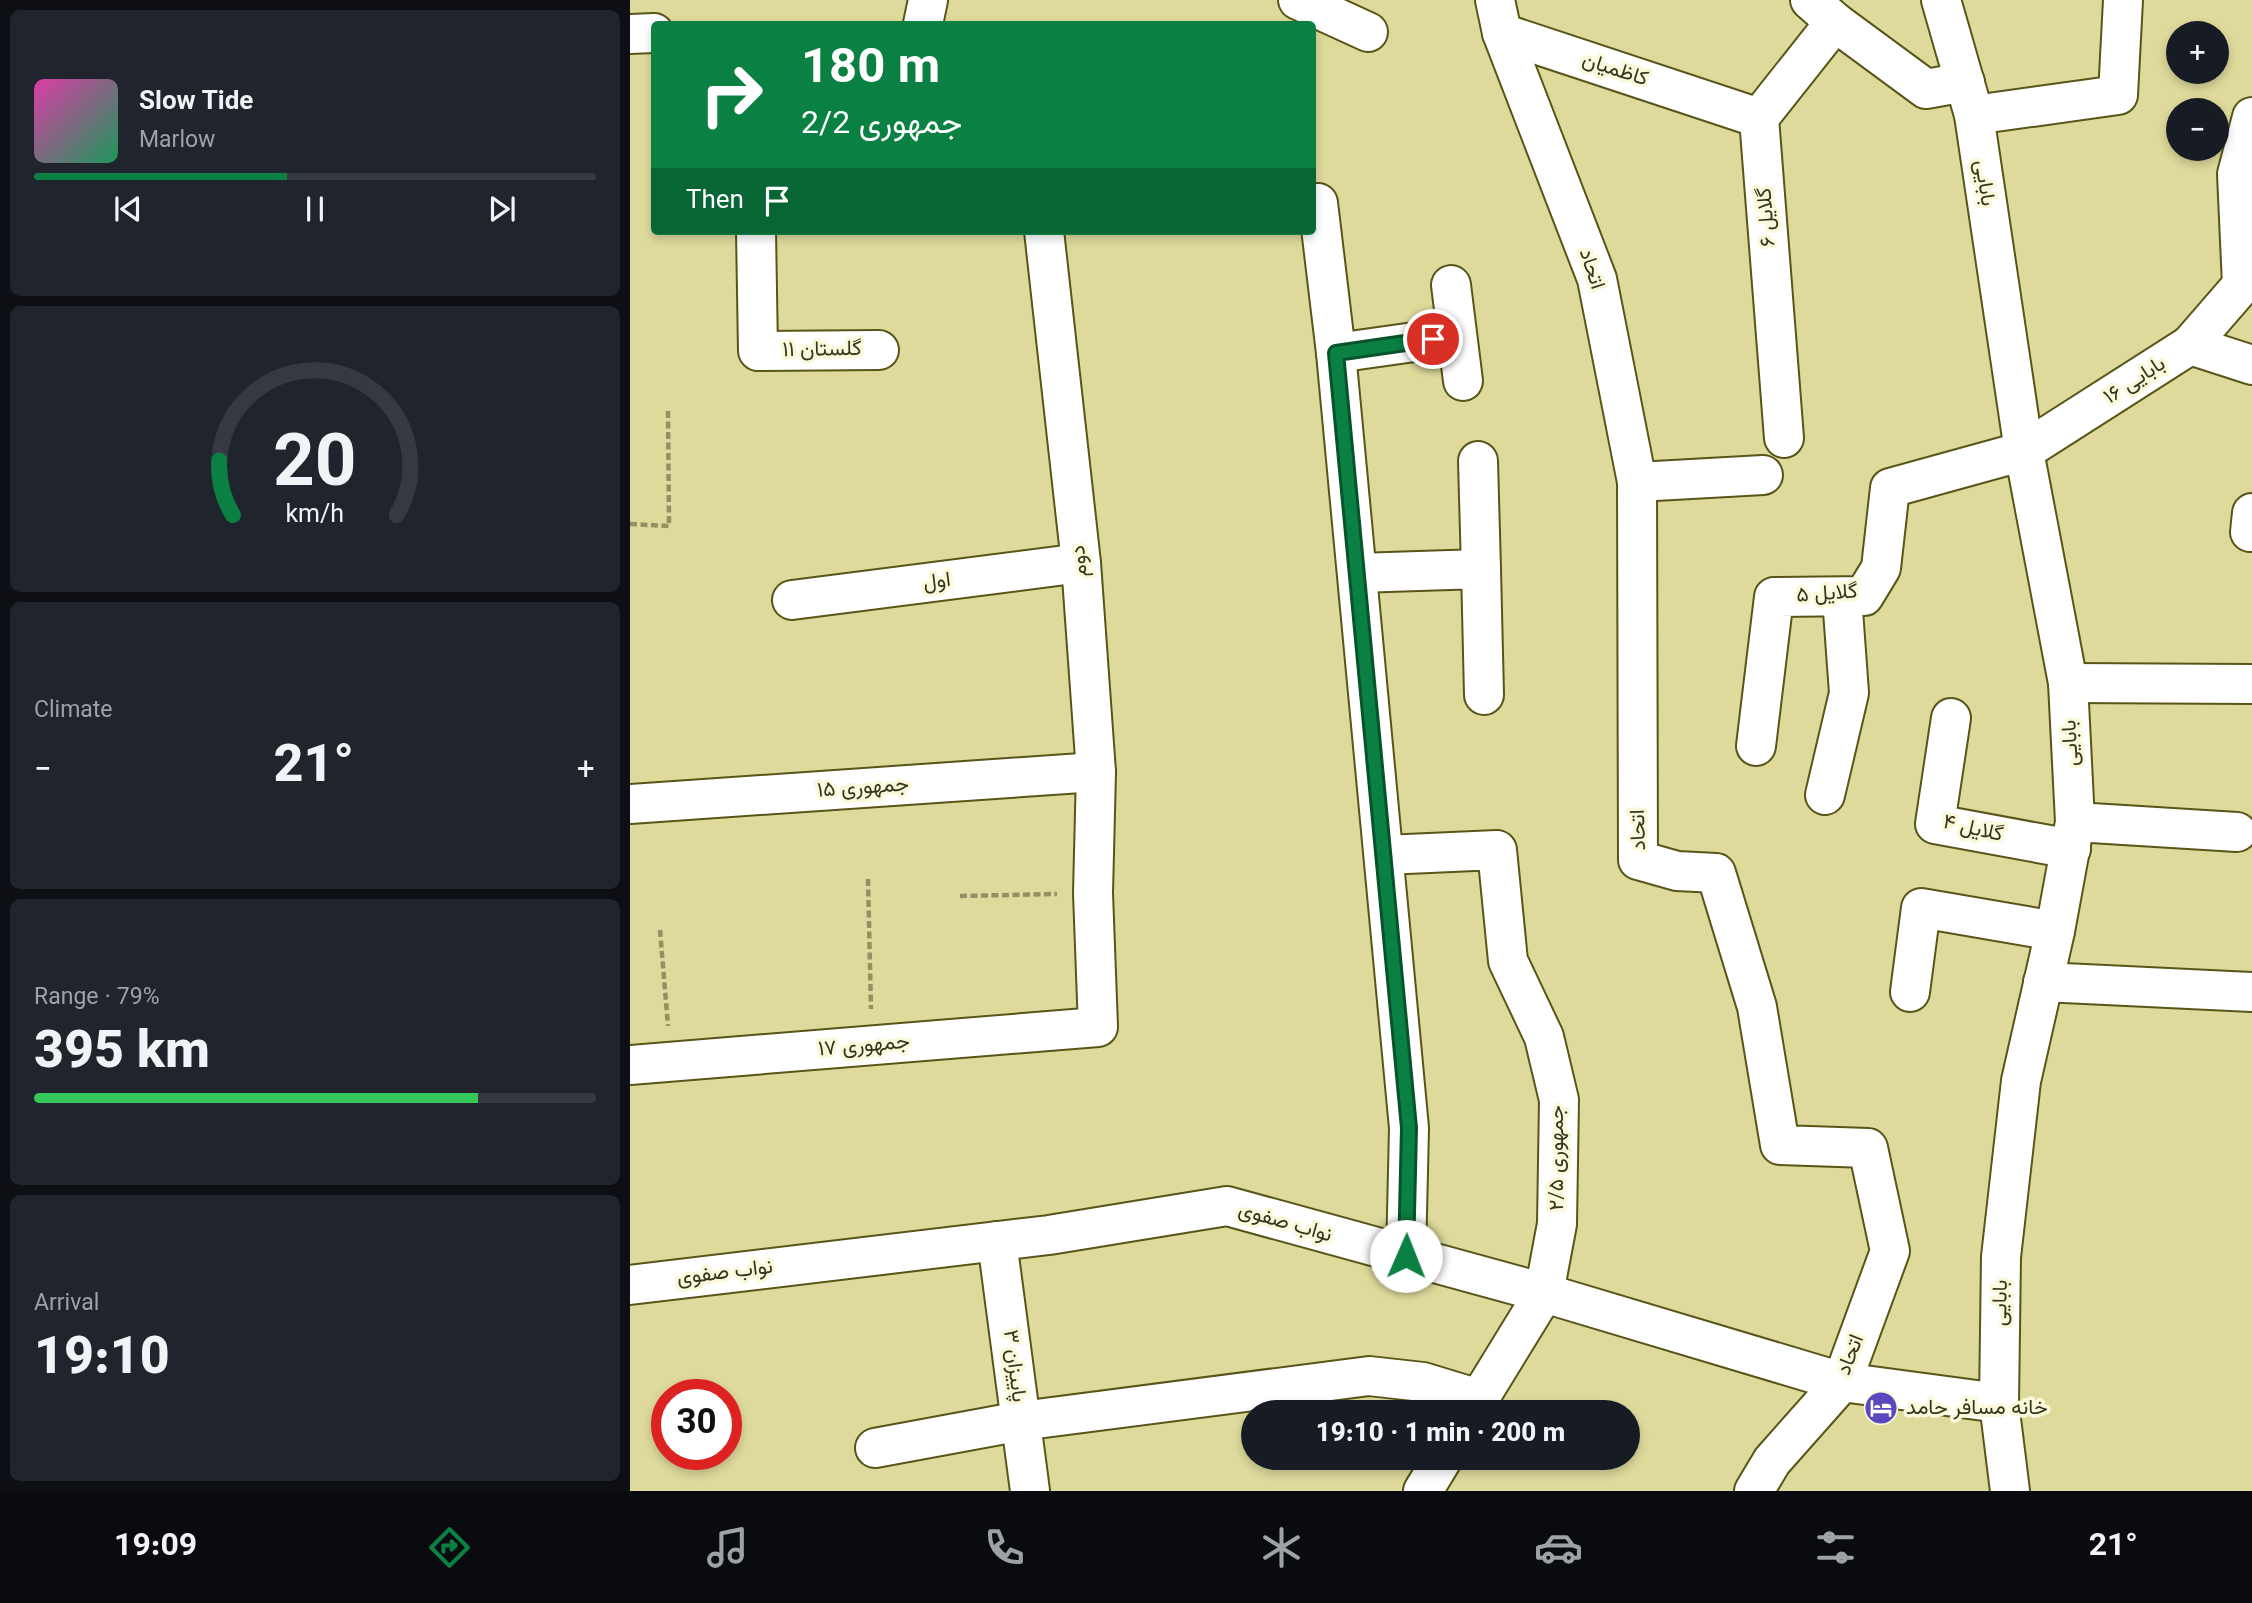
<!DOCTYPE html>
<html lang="en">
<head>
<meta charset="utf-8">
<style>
	:root { --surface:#171b24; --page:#20242c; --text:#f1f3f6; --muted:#9ea1a6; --line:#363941; --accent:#0b8043 }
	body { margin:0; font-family:Georgia,Vazirmatn,serif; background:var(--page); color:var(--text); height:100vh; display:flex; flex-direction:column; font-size:26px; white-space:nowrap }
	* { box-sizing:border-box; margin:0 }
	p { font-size:23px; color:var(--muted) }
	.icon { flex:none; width:38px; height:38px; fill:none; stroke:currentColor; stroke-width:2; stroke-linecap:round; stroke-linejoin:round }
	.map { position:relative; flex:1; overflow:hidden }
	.side { display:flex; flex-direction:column; gap:10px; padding:10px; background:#0d0f14; width:630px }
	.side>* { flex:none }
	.banner { position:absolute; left:21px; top:21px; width:665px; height:214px; border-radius:7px; box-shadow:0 4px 10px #0003; background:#0b8043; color:#fff; overflow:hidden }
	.buttons { position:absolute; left:1536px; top:21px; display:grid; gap:14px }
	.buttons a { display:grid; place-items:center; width:63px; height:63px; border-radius:50%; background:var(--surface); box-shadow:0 4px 10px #0003; font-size:35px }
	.speed { position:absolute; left:21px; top:1379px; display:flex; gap:14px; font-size:35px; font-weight:700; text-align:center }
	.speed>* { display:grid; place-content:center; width:91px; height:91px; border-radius:50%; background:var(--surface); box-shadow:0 4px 10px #0003; line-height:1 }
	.speed .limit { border:10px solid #d22; background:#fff; color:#111 }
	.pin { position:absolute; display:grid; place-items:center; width:60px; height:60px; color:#fff; margin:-30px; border:4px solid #fff; border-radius:50%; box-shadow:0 2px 7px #0007 }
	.me { position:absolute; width:77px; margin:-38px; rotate:1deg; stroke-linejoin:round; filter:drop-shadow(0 0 5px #0008) }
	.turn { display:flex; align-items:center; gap:24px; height:147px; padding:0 35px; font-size:32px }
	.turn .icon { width:91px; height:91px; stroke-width:2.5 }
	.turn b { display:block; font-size:49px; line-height:60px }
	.then { display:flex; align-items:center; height:66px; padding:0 35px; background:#0003; gap:14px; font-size:26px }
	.big { font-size:52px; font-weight:800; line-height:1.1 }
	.side .card { flex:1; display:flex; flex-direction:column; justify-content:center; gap:10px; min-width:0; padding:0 24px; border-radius:10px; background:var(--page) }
	.side .dial { align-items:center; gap:0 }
	.dial svg { height:182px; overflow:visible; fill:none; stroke:var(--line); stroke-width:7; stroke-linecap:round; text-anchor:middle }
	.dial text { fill:var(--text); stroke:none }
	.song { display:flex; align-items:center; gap:21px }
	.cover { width:84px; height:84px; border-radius:10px; background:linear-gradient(135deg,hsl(320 70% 55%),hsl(150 70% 35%)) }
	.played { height:7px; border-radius:4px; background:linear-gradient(90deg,var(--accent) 45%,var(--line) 45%) }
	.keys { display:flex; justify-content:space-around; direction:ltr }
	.heat { display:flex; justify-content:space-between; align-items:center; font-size:38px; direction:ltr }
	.charge { height:10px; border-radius:5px; background:linear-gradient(90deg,#34c759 79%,var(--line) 0) }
	.trip { position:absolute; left:611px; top:1400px; width:399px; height:70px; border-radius:35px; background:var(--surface); box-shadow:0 4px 10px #0003; font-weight:800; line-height:70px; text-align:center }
	.tabs { display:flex; height:112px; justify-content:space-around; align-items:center; background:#090b0e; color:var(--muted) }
	.tabs .icon { width:49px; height:49px }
	.tabs .selected { color:var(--accent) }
	.tabs b { font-size:32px; color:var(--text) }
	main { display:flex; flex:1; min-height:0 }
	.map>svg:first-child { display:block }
</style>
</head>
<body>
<main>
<section class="side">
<div class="card">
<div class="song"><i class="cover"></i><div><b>Slow Tide</b><p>Marlow</p></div></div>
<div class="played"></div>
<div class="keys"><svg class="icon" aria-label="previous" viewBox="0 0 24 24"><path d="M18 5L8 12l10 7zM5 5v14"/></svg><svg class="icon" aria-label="pause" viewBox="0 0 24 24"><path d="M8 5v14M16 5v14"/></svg><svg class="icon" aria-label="next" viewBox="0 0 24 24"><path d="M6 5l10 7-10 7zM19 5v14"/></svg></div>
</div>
<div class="card dial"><svg viewBox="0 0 100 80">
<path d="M14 69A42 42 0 1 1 86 69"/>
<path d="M14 69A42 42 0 0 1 8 45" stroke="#0b8043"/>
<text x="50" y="56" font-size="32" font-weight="700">20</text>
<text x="50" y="72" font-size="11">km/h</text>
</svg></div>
<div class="card"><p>Climate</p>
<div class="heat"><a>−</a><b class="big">21°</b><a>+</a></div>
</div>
<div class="card"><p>Range · 79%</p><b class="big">395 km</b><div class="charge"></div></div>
<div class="card"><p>Arrival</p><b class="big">19:10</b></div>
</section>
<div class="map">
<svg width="1622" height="1491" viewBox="0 0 1622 1491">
	<rect width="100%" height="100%" fill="#deda9c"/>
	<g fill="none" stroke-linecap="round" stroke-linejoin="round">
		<defs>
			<g id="minor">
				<path d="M668,0L738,32"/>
				<path d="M865,0L872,33L967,279L1007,482L1008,860L1047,871L1086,873L1127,1007L1150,1145L1238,1148L1260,1251L1212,1382L1142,1461L1124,1491"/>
				<path d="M1180,0L1205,22L1296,89L1335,82"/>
				<path d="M293,24L298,0"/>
				<path d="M872,33L1129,118"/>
				<path d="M0,34L24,33"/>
				<path d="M1344,115L1488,95L1493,0"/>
				<path d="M682,203H688L706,353L779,1128L776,1256"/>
				<path d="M126,231L128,351L249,350"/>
				<path d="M821,285L833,381"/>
				<path d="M1560,345L1612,285L1607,174L1622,117"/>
				<path d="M706,353L827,336"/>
				<path d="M1154,438L1129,118L1205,22"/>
				<path d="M848,461L851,569"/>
				<path d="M1007,482L1133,475"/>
				<path d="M1620,532L1622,513"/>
				<path d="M727,573L851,569L854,695"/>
				<path d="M162,600L451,563"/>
				<path d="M1438,683L1622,684"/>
				<path d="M1321,718L1305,824L1441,849"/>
				<path d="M1126,746L1144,597L1234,596L1251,568L1260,488L1394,451L1560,345L1622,365"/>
				<path d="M1195,795L1219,693L1212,597"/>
				<path d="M0,804L466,772"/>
				<path d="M1445,822L1607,832"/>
				<path d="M754,855L867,850L878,961L914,1037L929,1100L927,1224L914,1293L841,1412"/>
				<path d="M1413,982L1622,992"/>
				<path d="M1280,992L1291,908L1425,931"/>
				<path d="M0,1065L468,1027L463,893L466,772L451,563L414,231"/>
				<path d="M367,1241L400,1491"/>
				<path d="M0,1285L419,1235L597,1206L914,1293L1212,1382L1369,1403"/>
				<path d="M245,1448L391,1421L739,1376L793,1382L849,1399"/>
				<path d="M793,1491L813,1458"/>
			</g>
			<path id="major" d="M1311,0L1344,115L1394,451L1438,683L1445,822L1425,931L1391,1081L1371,1257L1369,1403L1380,1491"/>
		</defs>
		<use href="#minor" stroke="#595417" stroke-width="42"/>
		<use href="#major" stroke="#595417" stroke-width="42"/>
		<g stroke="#939163" stroke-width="4.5" stroke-dasharray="7 3.5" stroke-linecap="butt">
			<path d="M0,524L39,526L38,411"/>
			<path d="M238,879L241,1009"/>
			<path d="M330,896L427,894"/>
			<path d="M30,930L38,1026"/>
		</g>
		<use href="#minor" stroke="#fff" stroke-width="38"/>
		<use href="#major" stroke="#fff" stroke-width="38"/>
	</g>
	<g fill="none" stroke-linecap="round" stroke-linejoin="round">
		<defs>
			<path id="route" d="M776,1256L779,1128L706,353L803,339"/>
		</defs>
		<use href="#route" stroke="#07532c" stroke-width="18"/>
		<use href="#route" stroke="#0b8043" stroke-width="12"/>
	</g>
	<defs>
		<symbol id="hotel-disc" viewBox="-11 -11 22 22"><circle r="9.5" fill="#5b47bf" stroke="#fbf9db"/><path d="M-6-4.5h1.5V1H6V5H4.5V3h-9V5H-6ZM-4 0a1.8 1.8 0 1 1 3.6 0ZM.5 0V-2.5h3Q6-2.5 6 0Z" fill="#fff"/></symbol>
	</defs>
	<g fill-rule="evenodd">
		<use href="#hotel-disc" x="1232" y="1389" width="38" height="38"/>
	</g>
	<g text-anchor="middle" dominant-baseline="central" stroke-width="7" stroke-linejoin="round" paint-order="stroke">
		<g font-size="21" fill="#36351c" stroke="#fbf9db">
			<text transform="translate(985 70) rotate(18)">کاظمیان</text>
			<text transform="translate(1354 183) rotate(81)">بابایی</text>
			<text transform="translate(1137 217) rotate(-94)">گلایل ۶</text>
			<text transform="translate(961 269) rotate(72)">اتحاد</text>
			<text transform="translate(192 350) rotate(-1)">گلستان ۱۱</text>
			<text transform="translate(1505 381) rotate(-33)">بابایی ۱۶</text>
			<text transform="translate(450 561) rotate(-95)">دوم</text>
			<text transform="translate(307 582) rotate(-7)">اول</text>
			<text transform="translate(1197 594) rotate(-4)">گلایل ۵</text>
			<text transform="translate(1441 743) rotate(-93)">بابایی</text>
			<text transform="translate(233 788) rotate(-4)">جمهوری ۱۵</text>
			<text transform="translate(1343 829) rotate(13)">گلایل ۴</text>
			<text transform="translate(1009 830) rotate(-92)">اتحاد</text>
			<text transform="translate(234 1046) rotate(-5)">جمهوری ۱۷</text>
			<text transform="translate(927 1158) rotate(-90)">جمهوری ۲/۵</text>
			<text transform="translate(655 1223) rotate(16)">نواب صفوی</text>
			<text transform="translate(95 1273) rotate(-7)">نواب صفوی</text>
			<text transform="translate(1371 1303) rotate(-89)">بابایی</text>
			<text transform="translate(1221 1355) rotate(-69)">اتحاد</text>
			<text transform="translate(384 1366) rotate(83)">پاییزان ۳</text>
		</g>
		<g font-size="21" fill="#36351c" stroke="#fbf9db" text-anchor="start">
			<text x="1276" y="1408">خانه مسافر حامد</text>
		</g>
	</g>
</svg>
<div class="buttons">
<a>+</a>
<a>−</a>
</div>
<div class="speed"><div class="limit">30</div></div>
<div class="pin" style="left:803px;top:339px;background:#d93025"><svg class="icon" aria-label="arrive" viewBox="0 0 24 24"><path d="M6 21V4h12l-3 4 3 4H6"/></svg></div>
<svg class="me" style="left:776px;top:1256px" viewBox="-20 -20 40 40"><circle r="19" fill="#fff"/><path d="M0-13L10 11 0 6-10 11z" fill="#0b8043"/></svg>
<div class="trip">19:10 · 1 min · 200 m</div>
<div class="banner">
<div class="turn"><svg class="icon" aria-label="right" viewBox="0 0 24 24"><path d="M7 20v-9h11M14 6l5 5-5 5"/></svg><div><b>180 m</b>جمهوری 2/2</div></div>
<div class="then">Then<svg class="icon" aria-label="arrive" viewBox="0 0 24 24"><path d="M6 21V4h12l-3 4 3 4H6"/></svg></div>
</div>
</div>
</main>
<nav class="tabs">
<b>19:09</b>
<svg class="icon selected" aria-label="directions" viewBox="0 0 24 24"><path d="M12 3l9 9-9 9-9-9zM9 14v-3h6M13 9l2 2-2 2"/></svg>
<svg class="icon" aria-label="music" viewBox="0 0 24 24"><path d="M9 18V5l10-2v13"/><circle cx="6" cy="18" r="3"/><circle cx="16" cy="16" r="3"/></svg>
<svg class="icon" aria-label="phone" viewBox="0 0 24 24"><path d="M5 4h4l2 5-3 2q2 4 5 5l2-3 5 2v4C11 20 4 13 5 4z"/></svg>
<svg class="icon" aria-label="climate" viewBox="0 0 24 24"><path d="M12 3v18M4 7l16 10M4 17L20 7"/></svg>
<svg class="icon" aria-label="car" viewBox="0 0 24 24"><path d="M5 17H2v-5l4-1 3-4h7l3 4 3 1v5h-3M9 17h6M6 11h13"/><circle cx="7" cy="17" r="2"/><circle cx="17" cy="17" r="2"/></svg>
<svg class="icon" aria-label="filters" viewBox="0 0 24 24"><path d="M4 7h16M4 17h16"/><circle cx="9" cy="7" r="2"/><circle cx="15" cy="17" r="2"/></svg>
<b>21°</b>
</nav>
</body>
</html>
